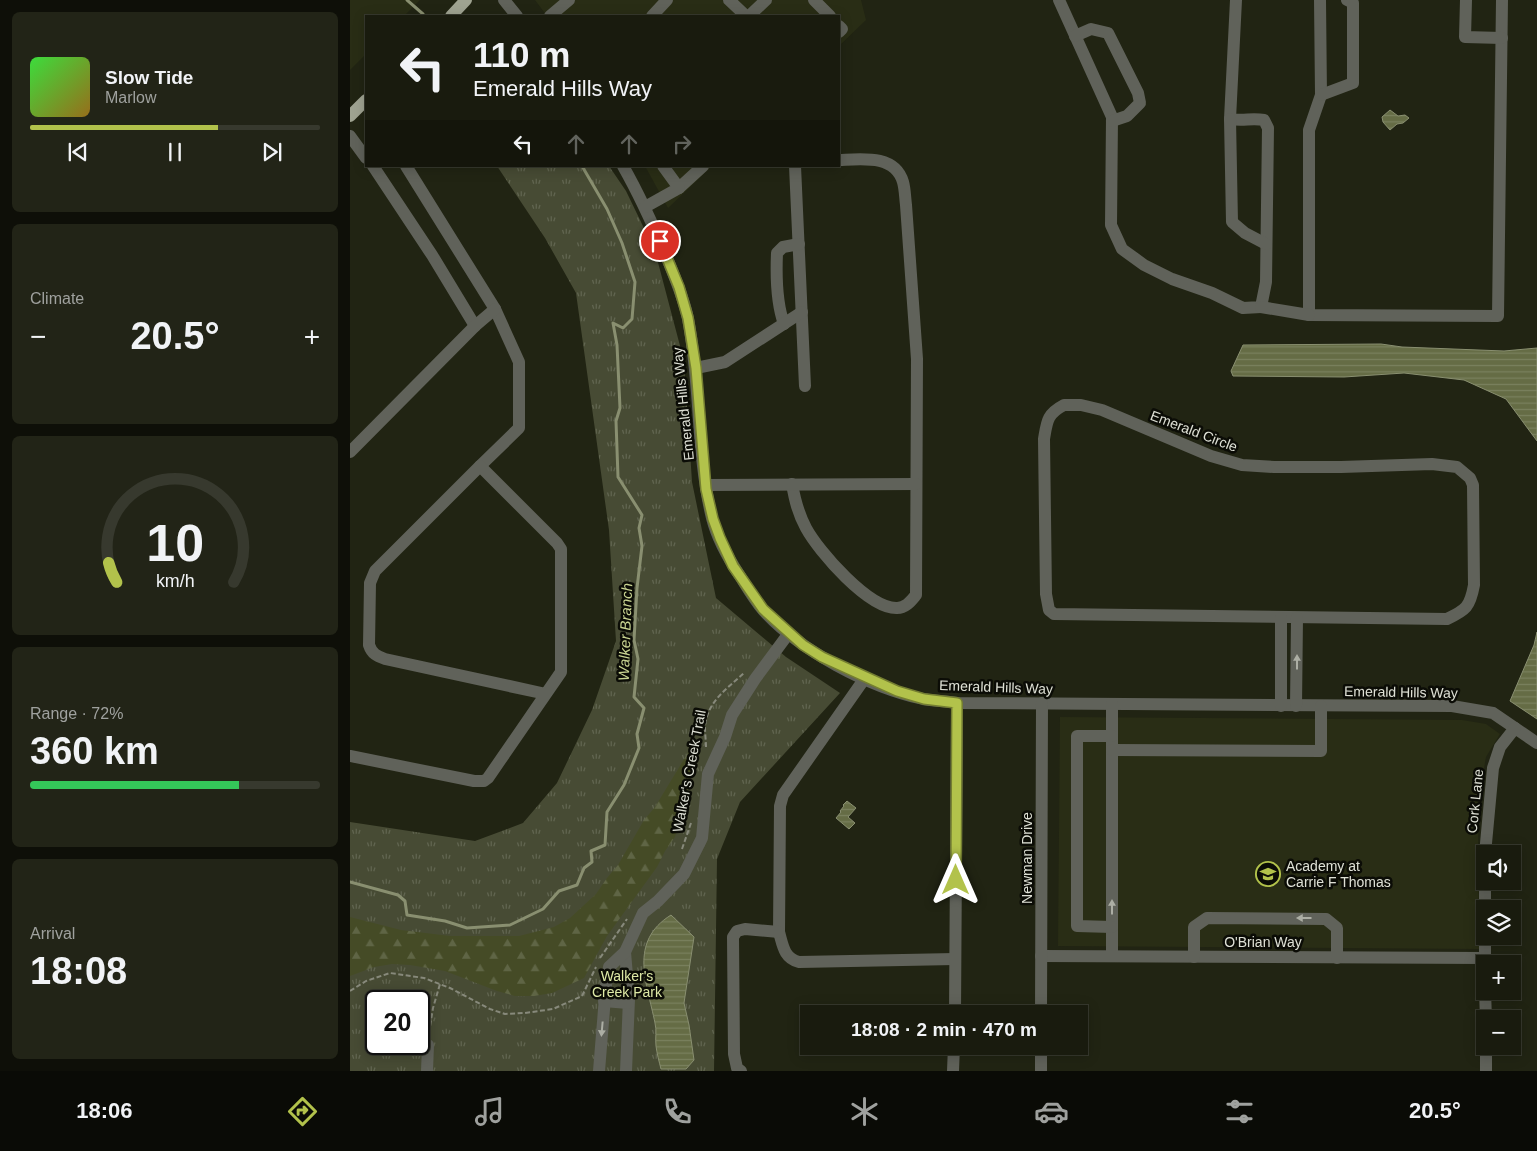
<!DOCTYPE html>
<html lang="en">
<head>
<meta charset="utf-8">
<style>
	:root { --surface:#191b0e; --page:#222417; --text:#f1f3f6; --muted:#9fa19e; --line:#37392e; --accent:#b2c24b }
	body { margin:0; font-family:Helvetica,sans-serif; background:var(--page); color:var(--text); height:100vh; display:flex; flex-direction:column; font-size:19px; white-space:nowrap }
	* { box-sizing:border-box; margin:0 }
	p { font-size:16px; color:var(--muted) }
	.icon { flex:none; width:28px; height:28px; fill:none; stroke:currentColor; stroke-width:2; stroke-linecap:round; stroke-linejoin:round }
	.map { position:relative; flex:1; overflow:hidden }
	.side { display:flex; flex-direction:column; gap:12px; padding:12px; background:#0e0f08; width:350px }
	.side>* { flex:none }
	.hud { position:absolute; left:15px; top:15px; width:475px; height:152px; border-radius:0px; box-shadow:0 2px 12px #0003,0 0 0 1px var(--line); background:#191b0e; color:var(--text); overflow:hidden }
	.buttons { position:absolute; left:1126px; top:845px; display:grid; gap:10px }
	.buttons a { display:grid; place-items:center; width:45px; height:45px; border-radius:0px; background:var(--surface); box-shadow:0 2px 12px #0003,0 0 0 1px var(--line); font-size:25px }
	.speed { position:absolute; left:15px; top:990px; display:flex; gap:10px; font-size:25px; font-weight:700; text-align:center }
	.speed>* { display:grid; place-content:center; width:65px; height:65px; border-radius:50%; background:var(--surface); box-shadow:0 2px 12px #0003,0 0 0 1px var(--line); line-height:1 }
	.speed .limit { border:2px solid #111; border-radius:8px; background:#fff; color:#111 }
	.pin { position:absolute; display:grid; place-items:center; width:42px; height:42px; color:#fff; margin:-21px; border:2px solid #fff; border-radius:50%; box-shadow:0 1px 5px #0007 }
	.me { position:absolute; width:55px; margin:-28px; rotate:0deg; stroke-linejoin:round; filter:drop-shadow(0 0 4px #0008) }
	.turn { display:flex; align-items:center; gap:18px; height:105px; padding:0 25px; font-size:22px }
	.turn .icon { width:65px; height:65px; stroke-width:2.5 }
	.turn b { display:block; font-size:35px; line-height:42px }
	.lanes { display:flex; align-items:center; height:48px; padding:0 25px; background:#0003; justify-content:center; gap:25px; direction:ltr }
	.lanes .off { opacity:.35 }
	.big { font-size:38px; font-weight:700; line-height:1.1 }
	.side .widget { flex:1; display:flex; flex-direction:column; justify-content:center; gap:8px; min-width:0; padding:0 18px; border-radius:8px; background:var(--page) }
	.side .dial { align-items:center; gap:0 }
	.dial svg { height:130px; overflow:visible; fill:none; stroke:var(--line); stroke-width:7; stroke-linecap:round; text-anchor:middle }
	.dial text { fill:var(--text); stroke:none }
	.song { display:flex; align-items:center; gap:15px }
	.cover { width:60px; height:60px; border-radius:8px; background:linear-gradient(135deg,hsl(120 70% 55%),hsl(40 70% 35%)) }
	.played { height:5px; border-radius:2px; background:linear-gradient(90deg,var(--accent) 65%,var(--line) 65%) }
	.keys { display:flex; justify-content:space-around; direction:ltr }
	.heat { display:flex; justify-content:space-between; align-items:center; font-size:28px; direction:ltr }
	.charge { height:8px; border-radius:4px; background:linear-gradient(90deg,#34c759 72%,var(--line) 0) }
	.trip { position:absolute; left:450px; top:1005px; width:288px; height:50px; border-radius:0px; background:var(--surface); box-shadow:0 2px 12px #0003,0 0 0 1px var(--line); font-weight:700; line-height:50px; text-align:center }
	.menu { display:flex; height:80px; justify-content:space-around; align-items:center; background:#0a0b06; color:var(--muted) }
	.menu .icon { width:35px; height:35px }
	.menu .on { color:var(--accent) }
	.menu b { font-size:22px; color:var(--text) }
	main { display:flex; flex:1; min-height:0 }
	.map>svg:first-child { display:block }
</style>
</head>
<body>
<main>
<section class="side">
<div class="widget">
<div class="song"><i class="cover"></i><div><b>Slow Tide</b><p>Marlow</p></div></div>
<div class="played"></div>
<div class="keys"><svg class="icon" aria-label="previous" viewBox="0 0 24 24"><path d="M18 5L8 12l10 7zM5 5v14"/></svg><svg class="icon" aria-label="pause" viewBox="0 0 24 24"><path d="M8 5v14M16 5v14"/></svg><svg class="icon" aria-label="next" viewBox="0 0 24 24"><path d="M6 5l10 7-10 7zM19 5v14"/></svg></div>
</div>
<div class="widget"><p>Climate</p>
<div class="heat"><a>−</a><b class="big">20.5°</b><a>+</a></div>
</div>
<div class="widget dial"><svg viewBox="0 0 100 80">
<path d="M14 69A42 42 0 1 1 86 69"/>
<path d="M14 69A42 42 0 0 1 9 57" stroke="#b2c24b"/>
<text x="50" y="56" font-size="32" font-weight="700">10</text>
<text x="50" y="72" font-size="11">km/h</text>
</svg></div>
<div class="widget"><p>Range · 72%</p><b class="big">360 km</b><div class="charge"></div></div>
<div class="widget"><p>Arrival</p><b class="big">18:08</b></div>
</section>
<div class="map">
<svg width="1187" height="1071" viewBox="0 0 1187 1071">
	<defs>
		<pattern id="grass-tufts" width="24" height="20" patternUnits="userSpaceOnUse" patternTransform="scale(1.25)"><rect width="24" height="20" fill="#474b34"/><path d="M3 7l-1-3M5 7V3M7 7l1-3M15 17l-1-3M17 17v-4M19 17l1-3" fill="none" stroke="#616550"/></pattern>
		<pattern id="forest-firs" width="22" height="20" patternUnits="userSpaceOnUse" patternTransform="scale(1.25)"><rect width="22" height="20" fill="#454b26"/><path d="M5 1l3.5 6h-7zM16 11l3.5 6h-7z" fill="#5f6545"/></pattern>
		<pattern id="water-rules" width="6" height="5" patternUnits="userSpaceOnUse" patternTransform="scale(1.25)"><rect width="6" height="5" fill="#656c45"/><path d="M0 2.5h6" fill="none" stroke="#7b815f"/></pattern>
	</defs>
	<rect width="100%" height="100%" fill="#212413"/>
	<g fill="#292d15">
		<path d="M0,0H70L54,16H16V54L0,70Z"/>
		<path d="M185,0H511L516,20L489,46V16H197Z"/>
		<path d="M295,166H362L318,208Z"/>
		<path d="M710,717L1112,720L1136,724L1150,734L1136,757L1128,802L1129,949L708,946Z"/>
	</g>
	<path fill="url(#grass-tufts)" fill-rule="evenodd" d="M147,166H259L276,191L305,251L334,361L342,482L366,598L436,657L490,693L390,802L367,859L364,1071H0V822L125,841L173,823L207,783L242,710L266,641L259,530L226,293L195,238ZM26,1001H69V1044H26Z"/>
	<path fill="url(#forest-firs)" d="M342,746L341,770L335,803L325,837L315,851L307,867L257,936L234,978L202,993L184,996H165L147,991L95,971L60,965L42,964L24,967L0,976V917L51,930L100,936H169L204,927L220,918L246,894L257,878L268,865L294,820L305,807Z"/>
	<g fill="url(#water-rules)" stroke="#898f70">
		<path d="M1040,110L1048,116L1055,115L1059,118L1053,123L1047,124L1040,130L1033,122L1032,117Z"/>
		<path d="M1031,344L1052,347L1154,351L1187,348V441L1156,399L1114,380L1054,373L994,377L883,376L881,371L893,345Z"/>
		<path d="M1187,632V719L1160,701L1184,645Z"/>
		<path d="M497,801L506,808L498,817L505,823L499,829L486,818L491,812L490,811L494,806L493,805Z"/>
		<path d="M321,915L344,937L334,1003L339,1025L344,1060L336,1069H311C309,1061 307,1054 306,1046C305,1038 307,1031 305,1023C297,983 278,942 321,915Z"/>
	</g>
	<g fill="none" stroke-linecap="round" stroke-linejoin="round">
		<g stroke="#898f70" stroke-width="3">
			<path d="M57,0L73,14"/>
			<path d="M0,882L48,895L55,901L57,915L95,921L117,928L160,925L193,909L209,891L227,885L234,868L242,862L241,851L255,845L257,812L274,785L289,748L287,734L294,708L284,697L288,659L284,640L287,588L292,546L289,528L292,515L268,477L266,421L270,408L267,345L263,323L273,328L282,319L285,282L272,243L257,209L232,166"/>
		</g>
		<g stroke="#87897b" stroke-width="2" stroke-dasharray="5 2.5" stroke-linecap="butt">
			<path d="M356,747C356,741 355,734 355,728C356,702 378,688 395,672"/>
			<path d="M332,849L341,823"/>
			<path d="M250,958L277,919"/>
			<path d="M0,991L16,981L40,973L74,978L100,988L140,1009L155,1014L175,1013L203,1009L232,996L246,967"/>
			<path d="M79,1033L83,1008L90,984"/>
		</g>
		<g stroke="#60625a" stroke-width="12">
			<path d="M154,0L167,16"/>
			<path d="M379,0L396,16"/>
			<path d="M464,0L480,16"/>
			<path d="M709,0L762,117L761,225L772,249L794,265L822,279L862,293L893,308L911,307L916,282L918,128L914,120C903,118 892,121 880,119L886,0"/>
			<path d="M970,0L971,95L959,130V315L1148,316L1152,0"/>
			<path d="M1116,0L1115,37L1152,38"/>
			<path d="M200,16L219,0"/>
			<path d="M302,16L317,0"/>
			<path d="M399,16L416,0"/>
			<path d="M489,26L492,29L489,32"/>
			<path d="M725,36L741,29L758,33L788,93L790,103L777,116L762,121"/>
			<path d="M971,95L1003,83V3L997,0"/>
			<path d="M880,119L882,222L895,233L916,244"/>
			<path d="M0,136L16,158"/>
			<path d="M23,166L82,255L125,326"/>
			<path d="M56,166L145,309L169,362V428L130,466"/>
			<path d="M273,166C290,196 304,227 317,258C325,278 334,298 338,319C351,384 346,453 362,518C367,538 378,558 390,576C397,587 404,599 413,610C450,651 519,687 573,699C584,701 596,701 607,703L1102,706L1143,713L1187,743"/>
			<path d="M445,166L455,386"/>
			<path d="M329,188L353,166"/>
			<path d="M295,207L329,188L313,166"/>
			<path d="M911,307L959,315"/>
			<path d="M434,324C426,302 426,276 427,253L433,247L449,244"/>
			<path d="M346,368L375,362L452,312"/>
			<path d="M714,405H731L752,410L861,456L892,465L924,467H991L1082,464L1107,467L1120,478L1123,485L1124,585C1120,607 1116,610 1097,619L704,614L699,610L696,594L694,439C697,421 697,414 714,405Z"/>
			<path d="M0,452L125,326L145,309"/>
			<path d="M442,484C445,501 448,513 456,528C469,552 519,609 547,608C556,608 561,601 566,595L567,359L556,205C555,197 555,189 553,182C545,154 511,159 489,160"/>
			<path d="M356,485L566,484"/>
			<path d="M515,678L433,795L430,806L429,932C433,946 434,958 449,962L605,959"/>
			<path d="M762,704V956"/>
			<path d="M931,706V618"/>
			<path d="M946,706L947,618"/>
			<path d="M762,736H727V926L762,927"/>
			<path d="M762,750L971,751V706"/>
			<path d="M0,756L124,781H134L138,778L211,672V549L207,543L130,466L25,571L20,583L19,645C22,654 27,656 35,659L196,694"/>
			<path d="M1135,854L1143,768L1150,747L1165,728"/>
			<path d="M275,952L279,999L276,1071"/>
			<path d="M691,956L1135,958"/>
			<path d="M844,957V927L857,918L976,919L987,928V958"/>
			<path d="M1135,984V881"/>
			<path d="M1135,991L1136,1019"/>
			<path d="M254,1001L278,1003"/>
			<path d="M605,1014L607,703"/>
			<path d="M691,1014L692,703"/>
			<path d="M691,1046V1071"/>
			<path d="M1136,1046V1071"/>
			<path d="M77,1071L78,1045"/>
			<path d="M249,1071L256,985L259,967L275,952L293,913L308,901L334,874L352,838L358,774L375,737L382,715L405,679L439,633"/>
			<path d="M391,1071L387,1068L384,1054L383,937L387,931L395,929L429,932"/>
			<path d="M603,1071L604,1046"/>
		</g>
		<g stroke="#9fa391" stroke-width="12">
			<path d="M101,16L116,0"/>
			<path d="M0,116L16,100"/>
		</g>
	</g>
	<defs><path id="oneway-solid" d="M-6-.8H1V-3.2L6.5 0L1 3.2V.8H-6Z" transform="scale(1.25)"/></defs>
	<g fill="#acaea4">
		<use href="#oneway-solid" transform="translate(947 662) rotate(-90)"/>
		<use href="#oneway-solid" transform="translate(762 907) rotate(-90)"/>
		<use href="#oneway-solid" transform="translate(954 918) rotate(-180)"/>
		<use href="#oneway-solid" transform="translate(252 1029) rotate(95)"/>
	</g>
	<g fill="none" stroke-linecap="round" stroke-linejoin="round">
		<defs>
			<path id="route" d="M310,241L329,287L338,318L346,368L356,489L363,519L370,538L383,566L413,609L453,645L472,657L547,691L574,699L607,703L606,880"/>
		</defs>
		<use href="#route" stroke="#747e31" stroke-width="12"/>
		<use href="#route" stroke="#b2c24b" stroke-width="9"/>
	</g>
	<defs>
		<symbol id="school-ring" viewBox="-11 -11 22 22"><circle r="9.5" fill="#0b0c06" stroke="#b2c24b" stroke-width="1.5"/><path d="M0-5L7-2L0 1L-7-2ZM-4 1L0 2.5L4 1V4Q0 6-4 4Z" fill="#b2c24b"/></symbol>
	</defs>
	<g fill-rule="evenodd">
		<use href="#school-ring" x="904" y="860" width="28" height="28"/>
	</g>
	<g text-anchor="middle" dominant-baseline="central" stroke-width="5" stroke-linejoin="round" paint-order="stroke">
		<g font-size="14" fill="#dee0d5" stroke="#0b0c06">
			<text transform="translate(333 404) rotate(-96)">Emerald Hills Way</text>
			<text transform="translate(844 431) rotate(21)">Emerald Circle</text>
			<text transform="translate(646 687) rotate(2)">Emerald Hills Way</text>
			<text transform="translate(1051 692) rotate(1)">Emerald Hills Way</text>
			<text transform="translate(339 771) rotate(-79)">Walker's Creek Trail</text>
			<text transform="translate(1125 801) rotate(-84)">Cork Lane</text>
			<text transform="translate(677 858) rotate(-90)">Newman Drive</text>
			<text x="913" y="942">O'Brian Way</text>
		</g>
		<g font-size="14" fill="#dee0d5" stroke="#0b0c06" text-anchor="start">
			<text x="936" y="866">Academy at<tspan x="936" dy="16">Carrie F Thomas</tspan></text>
		</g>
		<g font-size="14" fill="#dee9a6" stroke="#0b0c06">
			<text x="277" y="976">Walker's<tspan x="277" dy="16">Creek Park</tspan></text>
		</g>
		<g font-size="15" font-style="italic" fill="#c9d492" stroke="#0b0c06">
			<text transform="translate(275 632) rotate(-88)">Walker Branch</text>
		</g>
	</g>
</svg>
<div class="buttons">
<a><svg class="icon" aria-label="sound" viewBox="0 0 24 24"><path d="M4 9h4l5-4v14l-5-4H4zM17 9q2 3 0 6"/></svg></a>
<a><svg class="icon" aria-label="layers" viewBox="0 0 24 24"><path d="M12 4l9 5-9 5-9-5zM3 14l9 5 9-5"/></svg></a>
<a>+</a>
<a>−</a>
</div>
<div class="speed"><div class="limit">20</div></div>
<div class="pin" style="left:310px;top:241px;background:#d93025"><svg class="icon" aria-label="arrive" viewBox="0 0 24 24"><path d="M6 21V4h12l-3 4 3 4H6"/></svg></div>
<svg class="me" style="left:606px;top:880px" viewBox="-20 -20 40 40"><path d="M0-17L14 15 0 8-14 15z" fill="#b2c24b" stroke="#fff" stroke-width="4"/></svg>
<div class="trip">18:08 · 2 min · 470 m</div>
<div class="hud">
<div class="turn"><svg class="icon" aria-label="left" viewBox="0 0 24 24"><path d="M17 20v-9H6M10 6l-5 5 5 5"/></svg><div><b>110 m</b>Emerald Hills Way</div></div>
<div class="lanes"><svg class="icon" aria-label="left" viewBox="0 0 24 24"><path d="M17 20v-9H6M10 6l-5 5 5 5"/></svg><svg class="icon off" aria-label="ahead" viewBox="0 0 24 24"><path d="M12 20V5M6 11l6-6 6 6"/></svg><svg class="icon off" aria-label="ahead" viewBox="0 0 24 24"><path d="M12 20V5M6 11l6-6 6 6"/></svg><svg class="icon off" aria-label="right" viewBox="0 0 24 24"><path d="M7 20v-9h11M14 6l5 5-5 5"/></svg></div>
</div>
</div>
</main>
<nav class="menu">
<b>18:06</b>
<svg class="icon on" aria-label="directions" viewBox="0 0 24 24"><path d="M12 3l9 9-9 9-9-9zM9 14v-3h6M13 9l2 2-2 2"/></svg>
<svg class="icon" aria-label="music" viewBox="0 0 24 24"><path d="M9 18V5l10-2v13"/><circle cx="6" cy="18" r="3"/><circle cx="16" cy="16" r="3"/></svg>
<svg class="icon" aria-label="phone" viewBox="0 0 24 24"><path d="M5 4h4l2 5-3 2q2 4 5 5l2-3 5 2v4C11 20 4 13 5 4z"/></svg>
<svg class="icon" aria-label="climate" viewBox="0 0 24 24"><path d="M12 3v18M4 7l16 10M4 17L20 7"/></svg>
<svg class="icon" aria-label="car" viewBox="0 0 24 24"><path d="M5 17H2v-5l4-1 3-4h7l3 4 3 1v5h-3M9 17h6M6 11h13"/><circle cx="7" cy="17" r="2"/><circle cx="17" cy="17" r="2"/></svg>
<svg class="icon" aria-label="filters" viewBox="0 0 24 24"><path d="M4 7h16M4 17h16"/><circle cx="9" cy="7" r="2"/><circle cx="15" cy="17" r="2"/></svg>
<b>20.5°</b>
</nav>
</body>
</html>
